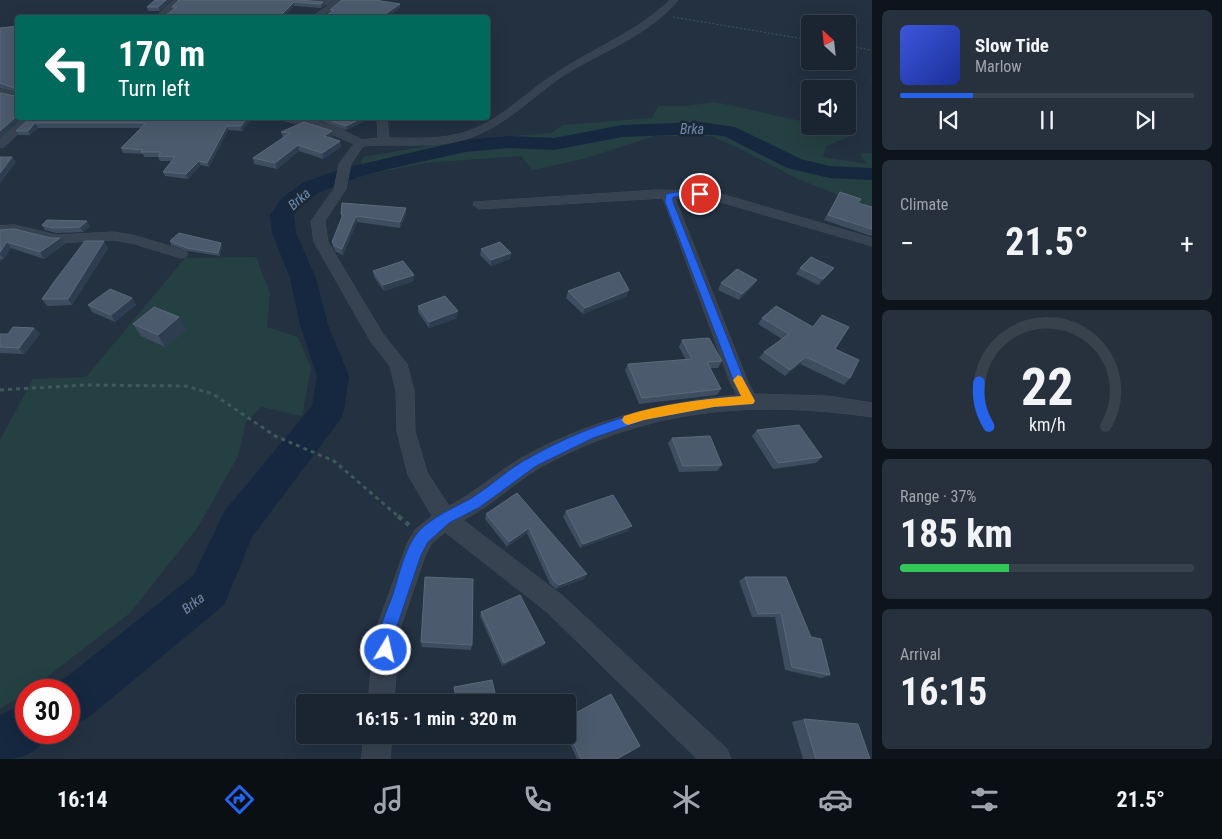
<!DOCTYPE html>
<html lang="en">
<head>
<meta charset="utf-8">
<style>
	:root { --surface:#1a2531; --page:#27313d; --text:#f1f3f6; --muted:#9fa5ab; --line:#38424d; --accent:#2563eb }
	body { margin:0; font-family:"Roboto Condensed",sans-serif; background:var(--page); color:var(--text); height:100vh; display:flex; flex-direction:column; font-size:19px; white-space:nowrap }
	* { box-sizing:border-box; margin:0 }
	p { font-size:16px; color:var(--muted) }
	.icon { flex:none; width:28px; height:28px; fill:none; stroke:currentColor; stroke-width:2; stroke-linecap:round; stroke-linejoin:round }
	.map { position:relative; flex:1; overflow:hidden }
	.drawer { display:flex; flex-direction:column; gap:10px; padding:10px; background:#0e141b; width:350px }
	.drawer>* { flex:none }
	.top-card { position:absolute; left:15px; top:15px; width:475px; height:105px; border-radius:5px; box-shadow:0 5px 20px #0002,0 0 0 1px var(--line); background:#00695c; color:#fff; overflow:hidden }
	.needle { width:32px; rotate:333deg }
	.controls { position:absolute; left:801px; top:15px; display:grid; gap:10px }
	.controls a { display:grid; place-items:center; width:55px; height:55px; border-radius:5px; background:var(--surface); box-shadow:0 5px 20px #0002,0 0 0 1px var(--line); font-size:25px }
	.speed { position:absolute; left:15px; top:679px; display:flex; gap:10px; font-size:25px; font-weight:700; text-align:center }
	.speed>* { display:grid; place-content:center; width:65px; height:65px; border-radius:50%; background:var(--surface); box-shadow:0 5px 20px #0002,0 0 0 1px var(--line); line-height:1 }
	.speed .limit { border:8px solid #d22; background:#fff; color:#111 }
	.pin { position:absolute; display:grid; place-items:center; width:42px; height:42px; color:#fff; margin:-21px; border:2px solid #fff; border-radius:50%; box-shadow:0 1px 5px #0007 }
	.me { position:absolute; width:55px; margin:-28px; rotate:9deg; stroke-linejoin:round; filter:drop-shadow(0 0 4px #0008) }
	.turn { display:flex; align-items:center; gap:18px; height:105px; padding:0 20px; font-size:22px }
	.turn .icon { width:65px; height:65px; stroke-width:2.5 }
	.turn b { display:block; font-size:35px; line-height:42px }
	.big { font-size:38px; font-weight:700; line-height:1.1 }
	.drawer .card { flex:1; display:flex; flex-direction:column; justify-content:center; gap:8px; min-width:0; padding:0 18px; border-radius:8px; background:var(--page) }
	.drawer .dial { align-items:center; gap:0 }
	.dial svg { height:130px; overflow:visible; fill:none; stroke:var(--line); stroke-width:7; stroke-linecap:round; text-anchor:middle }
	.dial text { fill:var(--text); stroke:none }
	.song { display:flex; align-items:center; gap:15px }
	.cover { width:60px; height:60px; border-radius:8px; background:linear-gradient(135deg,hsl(230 70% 55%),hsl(230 70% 35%)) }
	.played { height:5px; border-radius:2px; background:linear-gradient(90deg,var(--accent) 25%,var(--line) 25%) }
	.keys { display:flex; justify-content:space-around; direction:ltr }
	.heat { display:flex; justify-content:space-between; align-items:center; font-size:28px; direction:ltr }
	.charge { height:8px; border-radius:4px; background:linear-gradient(90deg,#34c759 37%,var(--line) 0) }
	.trip { position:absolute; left:296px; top:694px; width:280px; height:50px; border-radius:5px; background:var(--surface); box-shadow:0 5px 20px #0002,0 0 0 1px var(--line); font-weight:700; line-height:50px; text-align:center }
	.tab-bar { display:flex; height:80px; justify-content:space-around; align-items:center; background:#0a0f14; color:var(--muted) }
	.tab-bar .icon { width:35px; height:35px }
	.tab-bar .active { color:var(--accent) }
	.tab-bar b { font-size:22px; color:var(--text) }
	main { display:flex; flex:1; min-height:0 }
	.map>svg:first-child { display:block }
</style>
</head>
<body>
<main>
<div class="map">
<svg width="872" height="759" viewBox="0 0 872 759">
	<rect width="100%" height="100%" fill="#233141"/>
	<g fill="#254042">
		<path d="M715,102L810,123V126L838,127L849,137L826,146L823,157L867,164L860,154L872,153V209L796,178L738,148L711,136H655L583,159L532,170L521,156L424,163L357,177L363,157L464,140L551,133L563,125L652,118L658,106H686Z"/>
		<path d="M256,257L270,293L267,327L298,337L311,368L302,416L261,407L246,422L238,456L198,527L130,613L30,690H26V693L0,709V440L33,379L86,377L185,258Z"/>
	</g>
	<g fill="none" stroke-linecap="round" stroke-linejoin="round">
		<g fill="#152840" fill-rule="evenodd">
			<path d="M700,122L735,127L801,159L829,166L872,168V180L829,178L787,168L724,136L700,134L622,137L554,150L509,148L465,152L389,169L359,177L320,192L298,207L294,215L296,233L316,278L328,325L349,376L344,411L340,420L252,537L224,605L100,708L86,719L69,725V690H51L52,685L68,676L194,575L224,512L312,406L317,376L300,325L290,278L272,233L270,215L282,198L304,182L345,168L465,140L509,136L554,138L622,125Z"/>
			<path d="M26,703V732H48C39,754 22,759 0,759V715Z"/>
		</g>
		<defs>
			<g id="minor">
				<path d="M174,0H182L163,18H155Z"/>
				<path d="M294,0H345L319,18H310L329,5L298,2Z"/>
				<path d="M670,0H678C648,36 602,51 564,75C531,97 505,127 466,139C433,149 397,143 363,146L351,164L346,189L325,221L328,242L383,334L407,364L414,391L415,431L427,472L449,506C477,492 498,471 525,456C591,420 663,402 737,395L730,382L663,198L479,209L473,205L474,202L656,190L711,191L872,238V246L710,199L675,198L748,382L754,394L828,396L872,403V417C752,400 649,408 541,467C514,482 492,506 463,520L563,596L727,749L731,759H697L547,612L445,532L431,544L425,556L399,632L394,702H368L375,632L407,544L415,530L432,516L408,475L397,431L396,391L390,366L371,342L314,242L311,221L334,189L339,164L354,144L320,129L281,120L280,118H305L337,127L362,140L378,138L377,118H387L389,138C416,138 444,140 469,131C503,119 528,90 558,72C596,47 637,32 670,0Z"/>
				<path d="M0,89L18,93V99L0,95Z"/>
				<path d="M24,118H35L4,147L0,148V139Z"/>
				<path d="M15,225L56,235L113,232L133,235L186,251L188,254L186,257L181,258L131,243L113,240L56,243L15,233L0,234V226Z"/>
				<path d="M364,735H392L390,759H362Z"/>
			</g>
		</defs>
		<use href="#minor" stroke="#414c5a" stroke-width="1"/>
		<g stroke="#3e595a" stroke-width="1" stroke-dasharray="2 2" stroke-linecap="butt">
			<path d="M673,17L810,40"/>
			<path d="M848,46L872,50"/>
		</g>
		<path stroke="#3e595a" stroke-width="3" stroke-dasharray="4 4" stroke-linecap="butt" d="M0,390L84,385L186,386L213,394L275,436L334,461L399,517"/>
		<path stroke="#3e595a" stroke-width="4.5" stroke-dasharray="5 5" stroke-linecap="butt" d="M398,516L409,525"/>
		<use href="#minor" fill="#374351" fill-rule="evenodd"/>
	</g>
	<g fill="#3e4d60">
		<path d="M155,0H171L160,11H148L147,7Z"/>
		<path d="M179,0L323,2L324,6L321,8L294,6L173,10L172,7Z"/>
		<path d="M18,26V118L15,96L17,95V92L0,88V28Z"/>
		<path d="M30,118H252L242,131L228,130L209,167L201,165L188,179L165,176L163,172L171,161H160L158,157H144L143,154L123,153L121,148L141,128H38L30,135H19L16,131Z"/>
		<path d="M321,118H370L346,130L321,121Z"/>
		<path d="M281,132L333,137L331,138L340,141L341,147L323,159L299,151L277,169L254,164L253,158L283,138Z"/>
		<path d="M840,192L858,203L872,207V235L871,236L824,220Z"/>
		<path d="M406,208V214L400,228L357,222L343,255L336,252L333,247L332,242L341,218V214Z"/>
		<path d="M42,225L90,226L83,232L56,233L45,230Z"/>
		<path d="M0,230L51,238H60L65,244L44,259L11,248L4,259L0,260Z"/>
		<path d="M170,241L222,246L220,256L188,251L171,245Z"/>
		<path d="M108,248L72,305L47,306L42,299Z"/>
		<path d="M481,249L511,253L510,259L491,266L480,255Z"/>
		<path d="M800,268H834L829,274L818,285L796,274Z"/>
		<path d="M373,271L414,281L384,291L374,277Z"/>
		<path d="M721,283L753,286L739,300L718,290Z"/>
		<path d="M568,291L627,296L583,314L566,298Z"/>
		<path d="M132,298L136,305L115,322L92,312L88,305Z"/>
		<path d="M418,306L457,318L429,328L418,312Z"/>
		<path d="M822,315L835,349L850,378L844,385L800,364L785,376L759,358L764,352L782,339L758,324L762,318L813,327Z"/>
		<path d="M179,317L186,330L165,347L141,336L133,324Z"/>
		<path d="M34,328L40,334L24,354L0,353V334H8Z"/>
		<path d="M682,340L722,361L718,368H710L721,389L717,395L639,404L625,370L628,364L686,360L679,347Z"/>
		<path d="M757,430L822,457L816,463L773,469L752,436Z"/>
		<path d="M672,438L722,465L717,471L679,472L668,443Z"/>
		<path d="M517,493L584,579L556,589L550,584L527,533L507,547L485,519L486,514Z"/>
		<path d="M566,511L628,531L580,548L563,517Z"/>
		<path d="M745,577L811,637L830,675L821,678L785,670L775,617H752L739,581Z"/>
		<path d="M481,612L545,643L543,646L502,666L480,616Z"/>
		<path d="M421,642L472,645L471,650L422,647Z"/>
		<path d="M568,717L617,759H577L566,735H568Z"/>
		<path d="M804,719L870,759H803L792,722Z"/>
	</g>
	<g fill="#2e3d4f">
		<path d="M166,0H171L160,11L158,7Z"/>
		<path d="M294,2V6L283,18H278Z"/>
		<path d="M323,2L324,6L321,8V4Z"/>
		<path d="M400,4V8L385,18H379Z"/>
		<path d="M18,115V118H23L0,138V131Z"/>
		<path d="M247,118H252L242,131L241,126Z"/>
		<path d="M362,118H370L346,130V126Z"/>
		<path d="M35,123L38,128L30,135L28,131Z"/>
		<path d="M227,126L228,130L209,167L207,163Z"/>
		<path d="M332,131L333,137L325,141L324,136Z"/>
		<path d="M340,141L341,147L323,159L322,153Z"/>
		<path d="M298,145L299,151L277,169L275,163Z"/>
		<path d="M12,157L16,162L0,184V173Z"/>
		<path d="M199,161L201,165L188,179L186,174Z"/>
		<path d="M406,208V214L400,228V222Z"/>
		<path d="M356,216L357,222L343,255L342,249Z"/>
		<path d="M87,221L90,226L83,232L80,227Z"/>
		<path d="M60,238L65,244L44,259L40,252Z"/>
		<path d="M104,241L108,248L72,305L68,299Z"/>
		<path d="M7,242L11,248L4,259L0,254V252Z"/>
		<path d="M221,243L222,246L220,256L218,253Z"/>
		<path d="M511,253L510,259L491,266V260Z"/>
		<path d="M834,268L829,274L818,285L823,279Z"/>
		<path d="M414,275V281L384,291L383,285Z"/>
		<path d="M757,280L753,286L739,300L742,294Z"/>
		<path d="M629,290L627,296L583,314L585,308Z"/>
		<path d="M132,298L136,305L115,322L111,315Z"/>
		<path d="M458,311L457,318L429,328V322Z"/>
		<path d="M179,317L186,330L165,347L158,335Z"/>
		<path d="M34,328L40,334L24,354L19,348Z"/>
		<path d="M806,357L800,364L785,376L790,370Z"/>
		<path d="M632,526L628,531L580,548L583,544Z"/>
		<path d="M529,528L527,533L507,547L509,542Z"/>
		<path d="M587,574L584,579L556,589L559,585Z"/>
		<path d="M545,643L543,646L502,666L504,663Z"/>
	</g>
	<g fill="#4b5a6c" stroke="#5b697a">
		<path d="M155,0H166L158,7H147Z"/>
		<path d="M179,0H299L323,2L321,4L294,2L278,18L163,17L177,7H172Z"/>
		<path d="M342,0H375L400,4L379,18H322L334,10H330Z"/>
		<path d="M18,26L16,29H18V115L0,131V93L15,96L17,95V89L0,83V28Z"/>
		<path d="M30,118H247L241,126H227L207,163L199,161L186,174L163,172L175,157L158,156L161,152H141L143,150L121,148L146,123H35L28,131H16Z"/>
		<path d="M323,118H362L346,126Z"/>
		<path d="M304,122L332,131L324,136L340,141L322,153L298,145L275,163L253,158L290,133L281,132Z"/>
		<path d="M0,157H12L0,173Z"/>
		<path d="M840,192L861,199L858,203L872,207V229L828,215Z"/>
		<path d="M342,203L406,208L400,222L356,216L342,249L335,246L332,242L343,215L341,214Z"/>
		<path d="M47,220L87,221L80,227L53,228L42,225Z"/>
		<path d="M14,229L51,238H60L40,252L7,242L0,252V230Z"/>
		<path d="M179,233L221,243L218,253L187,248L170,241Z"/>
		<path d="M85,241H104L68,299H42L54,282Z"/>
		<path d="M500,242L511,253L491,260L481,249Z"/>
		<path d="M811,257L834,268L823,279L800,268Z"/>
		<path d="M403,261L414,275L383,285L373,271Z"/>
		<path d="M737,269L757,280L742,294L721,283Z"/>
		<path d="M619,272L629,290L585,308L568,291Z"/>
		<path d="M110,289L132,298L111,315L88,305Z"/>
		<path d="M445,296L458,311L429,322L418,306Z"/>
		<path d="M776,306L813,327L822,315L849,327L835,349L859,360L850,378L806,357L790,370L764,352L789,334L762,318Z"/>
		<path d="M154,307L179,317L158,335L133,324Z"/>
		<path d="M13,327L34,328L19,348L0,347V334H8Z"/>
		<path d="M709,338L722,361L707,362L721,389L642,398L628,364L692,359L682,340Z"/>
		<path d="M799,425L822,457L778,463L757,430Z"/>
		<path d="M710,436L722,465L683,466L672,438Z"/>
		<path d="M517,493L587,574L559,585L553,580L529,528L509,542L486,514Z"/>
		<path d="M613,495L632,526L583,544L566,511Z"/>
		<path d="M425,577L473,579L472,645L421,642Z"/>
		<path d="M745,577H786L811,637L821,639L830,675L792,667L781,613L758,614Z"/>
		<path d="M520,595L545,643L504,663L481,612Z"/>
		<path d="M492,680L497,702H457L454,687Z"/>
		<path d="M611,694L640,746L617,759H581L568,731V717Z"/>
		<path d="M804,719L858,724L870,759H816Z"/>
	</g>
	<path fill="#2563eb" stroke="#184099" d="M688,190L700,191L704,194L700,196L673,197V202L745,382L755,401L753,404L714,407L645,420L593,438L536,466L480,507L449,523L428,542L421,555L395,632L391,655L386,658L380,655C373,638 386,614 392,597C399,577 404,548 419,531C434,516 452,509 470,499C490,487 508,469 529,458C594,421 666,401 741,396L734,382L665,202L666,194Z"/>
	<path fill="#f59e0b" d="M738,375L742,377L753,397L755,401L753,404L714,407L644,420L628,425L624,423L622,420L624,416C661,404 702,399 741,396L733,380Z"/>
	<g text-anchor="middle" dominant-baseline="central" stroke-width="5" stroke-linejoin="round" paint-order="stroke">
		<g font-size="14" font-style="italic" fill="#6a89ad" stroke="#1c2836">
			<text x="692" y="129">Brka</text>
			<text transform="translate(299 199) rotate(-41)">Brka</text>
			<text transform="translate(193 603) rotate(-38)">Brka</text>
		</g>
	</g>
</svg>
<div class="controls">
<a><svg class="needle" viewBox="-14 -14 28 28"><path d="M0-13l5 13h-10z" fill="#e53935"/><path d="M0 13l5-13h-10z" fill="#9fa5ab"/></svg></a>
<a><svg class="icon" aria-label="sound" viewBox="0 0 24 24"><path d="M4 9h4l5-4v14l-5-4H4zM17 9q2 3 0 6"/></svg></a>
</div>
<div class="speed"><div class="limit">30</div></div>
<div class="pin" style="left:700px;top:194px;background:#d93025"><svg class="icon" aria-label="arrive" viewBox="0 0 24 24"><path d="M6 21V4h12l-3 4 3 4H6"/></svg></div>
<svg class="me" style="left:386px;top:650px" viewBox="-20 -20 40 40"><circle r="17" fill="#2563eb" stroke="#fff" stroke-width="3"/><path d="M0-11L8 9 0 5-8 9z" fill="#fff"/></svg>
<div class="trip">16:15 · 1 min · 320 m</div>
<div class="top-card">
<div class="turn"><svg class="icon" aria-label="left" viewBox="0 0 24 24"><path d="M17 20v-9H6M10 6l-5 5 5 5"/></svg><div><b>170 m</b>Turn left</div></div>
</div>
</div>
<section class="drawer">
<div class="card">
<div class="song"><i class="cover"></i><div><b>Slow Tide</b><p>Marlow</p></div></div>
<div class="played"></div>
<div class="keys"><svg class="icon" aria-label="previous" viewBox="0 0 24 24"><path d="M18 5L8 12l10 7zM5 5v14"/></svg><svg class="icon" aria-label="pause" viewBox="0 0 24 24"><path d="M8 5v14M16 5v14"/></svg><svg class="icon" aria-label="next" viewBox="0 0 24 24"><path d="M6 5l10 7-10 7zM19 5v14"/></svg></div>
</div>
<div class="card"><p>Climate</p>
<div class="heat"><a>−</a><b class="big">21.5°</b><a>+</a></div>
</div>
<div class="card dial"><svg viewBox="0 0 100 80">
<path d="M14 69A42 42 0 1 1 86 69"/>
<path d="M14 69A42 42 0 0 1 8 42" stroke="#2563eb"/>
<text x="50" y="56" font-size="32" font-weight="700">22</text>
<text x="50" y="72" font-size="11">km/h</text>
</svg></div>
<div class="card"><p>Range · 37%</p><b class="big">185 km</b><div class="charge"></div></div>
<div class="card"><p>Arrival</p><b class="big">16:15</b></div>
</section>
</main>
<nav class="tab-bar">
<b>16:14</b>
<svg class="icon active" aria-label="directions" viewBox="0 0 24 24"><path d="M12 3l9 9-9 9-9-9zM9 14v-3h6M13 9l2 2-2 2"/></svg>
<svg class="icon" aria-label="music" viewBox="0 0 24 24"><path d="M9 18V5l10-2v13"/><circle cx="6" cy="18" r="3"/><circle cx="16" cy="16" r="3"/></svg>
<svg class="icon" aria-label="phone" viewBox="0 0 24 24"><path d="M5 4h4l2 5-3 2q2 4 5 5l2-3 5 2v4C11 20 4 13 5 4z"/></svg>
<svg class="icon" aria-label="climate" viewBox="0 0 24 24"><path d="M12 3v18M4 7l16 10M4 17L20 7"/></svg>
<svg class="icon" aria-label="car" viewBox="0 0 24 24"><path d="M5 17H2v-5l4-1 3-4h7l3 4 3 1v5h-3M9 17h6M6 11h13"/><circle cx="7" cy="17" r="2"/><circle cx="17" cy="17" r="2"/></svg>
<svg class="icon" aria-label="filters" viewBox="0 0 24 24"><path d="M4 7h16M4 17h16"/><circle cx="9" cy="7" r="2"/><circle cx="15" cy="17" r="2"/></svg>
<b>21.5°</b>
</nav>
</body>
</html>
